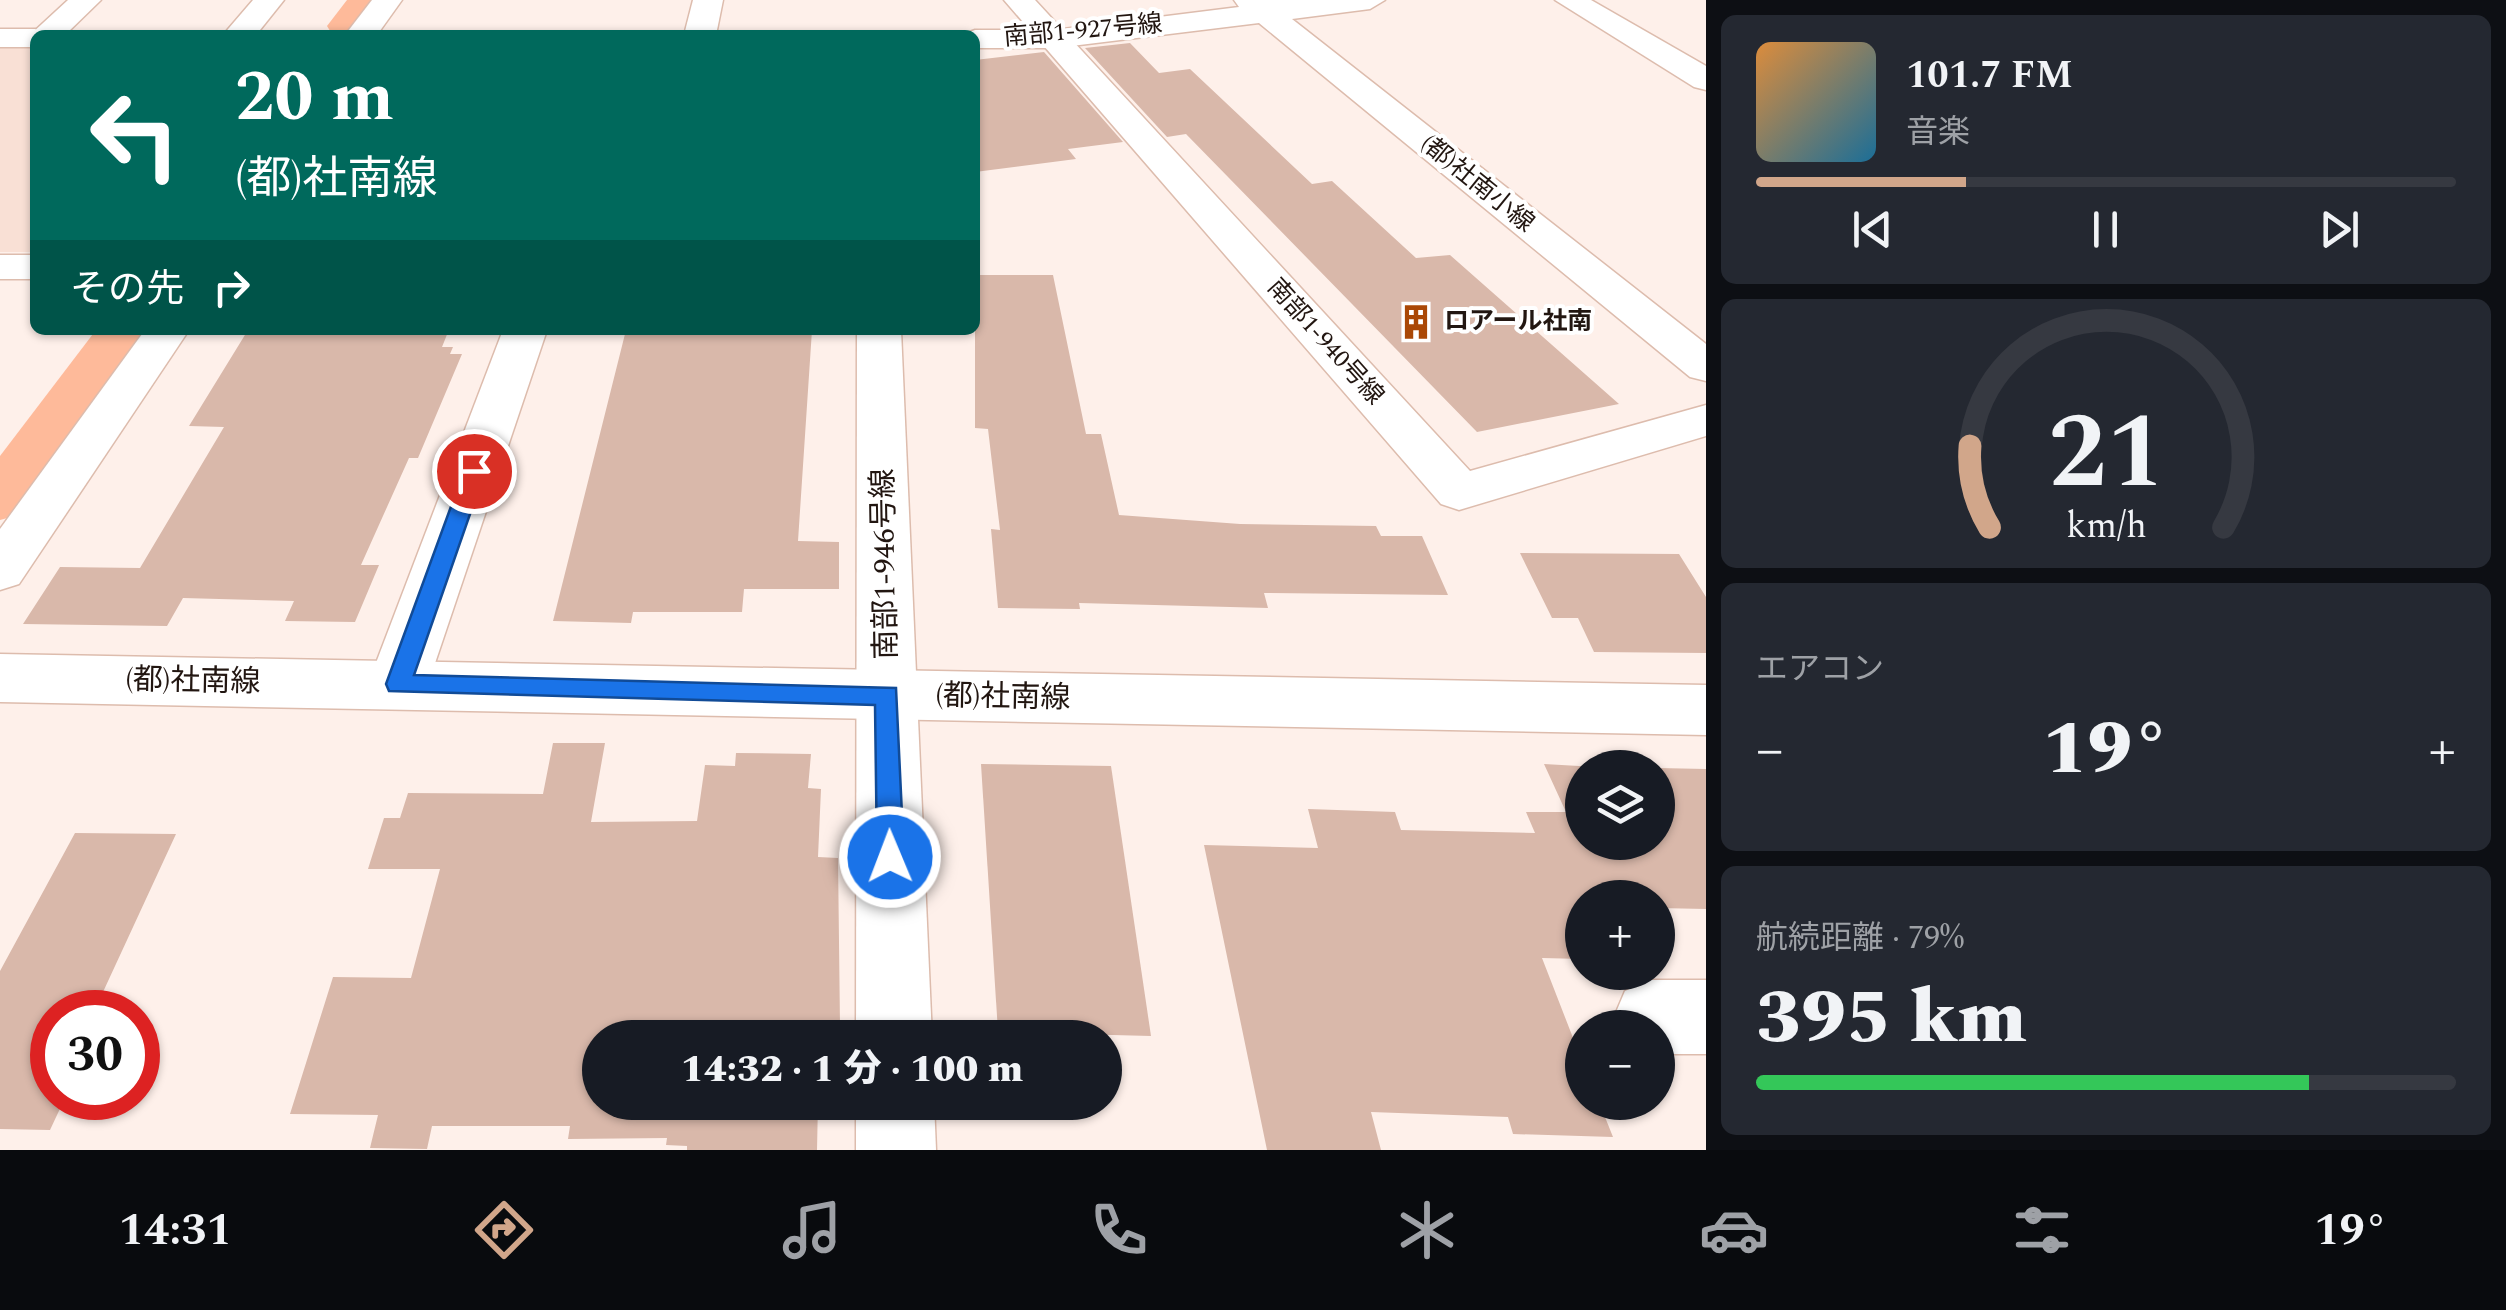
<!DOCTYPE html>
<html lang="ja">
<head>
<meta charset="utf-8">
<style>
	:root { --surface:#171b24; --page:#242831; --text:#f1f3f6; --muted:#9ea1a6; --line:#363941; --accent:#d1a68a }
	body { margin:0; font-family:Spectral,"Noto Sans JP",serif; background:var(--page); color:var(--text); height:100vh; display:flex; flex-direction:column; font-size:38px; white-space:nowrap }
	* { box-sizing:border-box; margin:0 }
	p { font-size:32px; color:var(--muted) }
	.icon { flex:none; width:55px; height:55px; fill:none; stroke:currentColor; stroke-width:2; stroke-linecap:round; stroke-linejoin:round }
	.map { position:relative; flex:1; overflow:hidden }
	.drawer { display:flex; flex-direction:column; gap:15px; padding:15px; background:#0d0f14; width:800px }
	.drawer>* { flex:none }
	.hud { position:absolute; left:30px; top:30px; width:950px; height:305px; border-radius:15px; box-shadow:0 2px 8px #0004; background:#00695c; color:#fff; overflow:hidden }
	.buttons { position:absolute; left:1565px; top:750px; display:grid; gap:20px }
	.buttons a { display:grid; place-items:center; width:110px; height:110px; border-radius:50%; background:var(--surface); box-shadow:0 2px 8px #0004; font-size:50px }
	.speed { position:absolute; left:30px; top:990px; display:flex; gap:20px; font-size:50px; font-weight:700; text-align:center }
	.speed>* { display:grid; place-content:center; width:130px; height:130px; border-radius:50%; background:var(--surface); box-shadow:0 2px 8px #0004; line-height:1 }
	.speed .limit { border:15px solid #d22; background:#fff; color:#111 }
	.pin { position:absolute; display:grid; place-items:center; width:85px; height:85px; color:#fff; margin:-42px; border:5px solid #fff; border-radius:50%; box-shadow:0 2px 10px #0007 }
	.me { position:absolute; width:110px; margin:-55px; rotate:359deg; stroke-linejoin:round; filter:drop-shadow(0 0 8px #0008) }
	.turn { display:flex; align-items:center; gap:35px; height:210px; padding:0 40px; font-size:45px }
	.turn .icon { width:130px; height:130px; stroke-width:2.5 }
	.turn b { display:block; font-size:70px; line-height:85px }
	.then { display:flex; align-items:center; height:95px; padding:0 40px; background:#0003; gap:20px; font-size:38px }
	.big { font-size:75px; font-weight:800; line-height:1.1 }
	.drawer .tile { flex:1; display:flex; flex-direction:column; justify-content:center; gap:15px; min-width:0; padding:0 35px; border-radius:15px; background:var(--page) }
	.drawer .dial { align-items:center; gap:0 }
	.dial svg { height:260px; overflow:visible; fill:none; stroke:var(--line); stroke-width:7; stroke-linecap:round; text-anchor:middle }
	.dial text { fill:var(--text); stroke:none }
	.song { display:flex; align-items:center; gap:30px }
	.cover { width:120px; height:120px; border-radius:15px; background:linear-gradient(135deg,hsl(30 70% 55%),hsl(200 70% 35%)) }
	.played { height:10px; border-radius:5px; background:linear-gradient(90deg,var(--accent) 30%,var(--line) 30%) }
	.keys { display:flex; justify-content:space-around; direction:ltr }
	.heat { display:flex; justify-content:space-between; align-items:center; font-size:55px; direction:ltr }
	.charge { height:15px; border-radius:8px; background:linear-gradient(90deg,#34c759 79%,var(--line) 0) }
	.trip { position:absolute; left:582px; top:1020px; width:540px; height:100px; border-radius:50px; background:var(--surface); box-shadow:0 2px 8px #0004; font-weight:800; line-height:100px; text-align:center }
	.menu { display:flex; height:160px; justify-content:space-around; align-items:center; background:#090b0e; color:var(--muted) }
	.menu .icon { width:70px; height:70px }
	.menu .active { color:var(--accent) }
	.menu b { font-size:45px; color:var(--text) }
	main { display:flex; flex:1; min-height:0 }
	.map>svg:first-child { display:block }
</style>
</head>
<body>
<main>
<div class="map">
<svg width="1706" height="1150" viewBox="0 0 1706 1150">
	<rect width="100%" height="100%" fill="#fef0ea"/>
	<rect fill="#f9e0d5" x="0" y="46" width="35" height="206"/>
	<g fill="none" stroke-linecap="round" stroke-linejoin="round">
		<g fill="#feba9a" fill-rule="evenodd">
			<path d="M347,0H383L358,34H332L327,26Z"/>
			<path d="M96,330H149L22,514L0,520V456Z"/>
		</g>
	</g>
	<g fill="#d9b8aa">
		<path d="M1130,43L1159,73L1190,69L1312,184L1332,181L1416,258L1450,255L1619,404L1477,432L1186,134L1167,137L1085,48Z"/>
		<path d="M1044,52L1123,142L1068,149L1076,159L975,172V60Z"/>
		<path d="M975,275H1053L1086,434H1101L1119,515L1240,524L1376,526L1381,536H1422L1448,595L1264,593L1268,608L1079,603L1080,609L998,608L991,529L1000,530L988,429L975,428Z"/>
		<path d="M248,330L448,332L442,347H453L450,354H462L418,458H409L361,565H379L355,622L285,621L294,601L183,598L167,626L23,624L60,567L140,568L224,427L189,426Z"/>
		<path d="M626,330H812L798,541L839,542V589H744L742,612H633L631,623L553,621Z"/>
		<path d="M1520,553L1679,554L1706,597V653L1594,652L1578,618H1552Z"/>
		<path d="M553,743H605L591,822L697,821L705,765L735,766L736,753L811,754L808,788L821,789L818,857L838,858L840,1025H819V1038H600V1102H818L817,1150H687V1146L666,1145L667,1138L568,1139L570,1126H432L427,1149L370,1148L378,1115L290,1114L333,977L411,978L440,869H368L384,818H400L408,793L543,794Z"/>
		<path d="M981,764L1111,766L1151,1036L998,1032Z"/>
		<path d="M1544,764L1614,768H1582V842H1658V768L1706,769V909L1658,908V898H1582V906H1578L1582,916V959L1542,958L1582,1061V1102H1599L1613,1137L1513,1134L1508,1117L1371,1112L1381,1150H1267L1204,845L1318,848L1308,809L1395,812L1401,830L1535,833L1526,812H1566Z"/>
		<path d="M75,833L176,834L97,1005H107L103,1012H52V1098H65L50,1130L0,1129V971Z"/>
	</g>
	<g fill="none" stroke-linecap="round" stroke-linejoin="round">
		<defs>
			<g id="minor">
				<path d="M68,0H101L65,35H35V42L30,35Z"/>
				<path d="M253,0H284L256,35H223Z"/>
				<path d="M372,0H402L377,35H345Z"/>
				<path d="M693,0H723L716,35H684Z"/>
				<path d="M1004,0H1035L1470,471L1706,405V436L1459,510L1441,504Z"/>
				<path d="M1555,0H1591L1706,66V90L1694,87Z"/>
				<rect x="0" y="255" width="35" height="24"/>
				<path d="M145,330H189L19,584L0,590V529Z"/>
				<path d="M503,330H547L428,684L419,701L398,708L377,701L368,684Z"/>
				<path d="M857,330H901L932,1038H856Z"/>
				<path d="M1651,980H1706V1054H1658V1028H1618L1614,1017L1625,991Z"/>
				<path d="M856,1102H934L936,1150H856Z"/>
			</g>
			<g id="tertiary">
				<path d="M1234,0H1385L1370,9L1292,19L1706,344V381L1690,377L1259,23L1055,48H975V35H962L975,30H1055L1239,7Z"/>
				<path d="M0,29H35L49,35H35V47H0Z"/>
				<path d="M0,654L1706,685V735L0,702Z"/>
			</g>
		</defs>
		<use href="#minor" stroke="#ddbcad" stroke-width="3"/>
		<use href="#tertiary" stroke="#ddbcad" stroke-width="3"/>
		<use href="#minor" fill="#fff" fill-rule="evenodd"/>
		<use href="#tertiary" fill="#fff" fill-rule="evenodd"/>
	</g>
	<path fill="#1a73e8" stroke="#114b97" stroke-width="2.5" d="M474,464L485,471L414,675L896,688L904,857L900,866L890,870L881,866L877,857L875,705L389,691L386,684L464,471Z"/>
	<defs>
		<symbol id="building-bare" viewBox="-9 -9 18 18"><path d="M-4-6H4V6H1V3H-1V6H-4ZM-2.5-4.3h1.7v1.8h-1.7ZM.8-4.3h1.7v1.8H.8ZM-2.5-1h1.7V.8h-1.7ZM.8-1h1.7V.8H.8Z" fill="#aa4806" stroke="#fff" stroke-width="2.5" paint-order="stroke"/></symbol>
	</defs>
	<g fill-rule="evenodd">
		<use href="#building-bare" x="1391" y="297" width="50" height="50"/>
	</g>
	<g text-anchor="middle" dominant-baseline="central" stroke-width="8" stroke-linejoin="round" paint-order="stroke">
		<g font-size="25" fill="#221611" stroke="#fff">
			<text transform="translate(1083 31) rotate(-5)">南部1-927号線</text>
			<text transform="translate(1477 184) rotate(39)">(都)社南小線</text>
			<text transform="translate(1325 342) rotate(48)">南部1-940号線</text>
		</g>
		<g font-size="25" font-weight="bold" fill="#221611" stroke="#fff" text-anchor="start">
			<text x="1444" y="322">ロアール社南</text>
		</g>
		<g font-size="30" fill="#221611" stroke="#fff">
			<text transform="translate(885 564) rotate(-91)">南部1-946号線</text>
			<text transform="translate(193 681) rotate(1)">(都)社南線</text>
			<text transform="translate(1003 697) rotate(1)">(都)社南線</text>
		</g>
	</g>
</svg>
<div class="buttons">
<a><svg class="icon" aria-label="layers" viewBox="0 0 24 24"><path d="M12 4l9 5-9 5-9-5zM3 14l9 5 9-5"/></svg></a>
<a>+</a>
<a>−</a>
</div>
<div class="speed"><div class="limit">30</div></div>
<div class="pin" style="left:474px;top:471px;background:#d93025"><svg class="icon" aria-label="arrive" viewBox="0 0 24 24"><path d="M6 21V4h12l-3 4 3 4H6"/></svg></div>
<svg class="me" style="left:890px;top:857px" viewBox="-20 -20 40 40"><circle r="17" fill="#1a73e8" stroke="#fff" stroke-width="3"/><path d="M0-11L8 9 0 5-8 9z" fill="#fff"/></svg>
<div class="trip">14:32 · 1 分 · 100 m</div>
<div class="hud">
<div class="turn"><svg class="icon" aria-label="left" viewBox="0 0 24 24"><path d="M17 20v-9H6M10 6l-5 5 5 5"/></svg><div><b>20 m</b>(都)社南線</div></div>
<div class="then">その先<svg class="icon" aria-label="right" viewBox="0 0 24 24"><path d="M7 20v-9h11M14 6l5 5-5 5"/></svg></div>
</div>
</div>
<section class="drawer">
<div class="tile">
<div class="song"><i class="cover"></i><div><b>101.7 FM</b><p>音楽</p></div></div>
<div class="played"></div>
<div class="keys"><svg class="icon" aria-label="previous" viewBox="0 0 24 24"><path d="M18 5L8 12l10 7zM5 5v14"/></svg><svg class="icon" aria-label="pause" viewBox="0 0 24 24"><path d="M8 5v14M16 5v14"/></svg><svg class="icon" aria-label="next" viewBox="0 0 24 24"><path d="M6 5l10 7-10 7zM19 5v14"/></svg></div>
</div>
<div class="tile dial"><svg viewBox="0 0 100 80">
<path d="M14 69A42 42 0 1 1 86 69"/>
<path d="M14 69A42 42 0 0 1 8 44" stroke="#d1a68a"/>
<text x="50" y="56" font-size="32" font-weight="700">21</text>
<text x="50" y="72" font-size="11">km/h</text>
</svg></div>
<div class="tile"><p>エアコン</p>
<div class="heat"><a>−</a><b class="big">19°</b><a>+</a></div>
</div>
<div class="tile"><p>航続距離 · 79%</p><b class="big">395 km</b><div class="charge"></div></div>
</section>
</main>
<nav class="menu">
<b>14:31</b>
<svg class="icon active" aria-label="directions" viewBox="0 0 24 24"><path d="M12 3l9 9-9 9-9-9zM9 14v-3h6M13 9l2 2-2 2"/></svg>
<svg class="icon" aria-label="music" viewBox="0 0 24 24"><path d="M9 18V5l10-2v13"/><circle cx="6" cy="18" r="3"/><circle cx="16" cy="16" r="3"/></svg>
<svg class="icon" aria-label="phone" viewBox="0 0 24 24"><path d="M5 4h4l2 5-3 2q2 4 5 5l2-3 5 2v4C11 20 4 13 5 4z"/></svg>
<svg class="icon" aria-label="climate" viewBox="0 0 24 24"><path d="M12 3v18M4 7l16 10M4 17L20 7"/></svg>
<svg class="icon" aria-label="car" viewBox="0 0 24 24"><path d="M5 17H2v-5l4-1 3-4h7l3 4 3 1v5h-3M9 17h6M6 11h13"/><circle cx="7" cy="17" r="2"/><circle cx="17" cy="17" r="2"/></svg>
<svg class="icon" aria-label="filters" viewBox="0 0 24 24"><path d="M4 7h16M4 17h16"/><circle cx="9" cy="7" r="2"/><circle cx="15" cy="17" r="2"/></svg>
<b>19°</b>
</nav>
</body>
</html>
